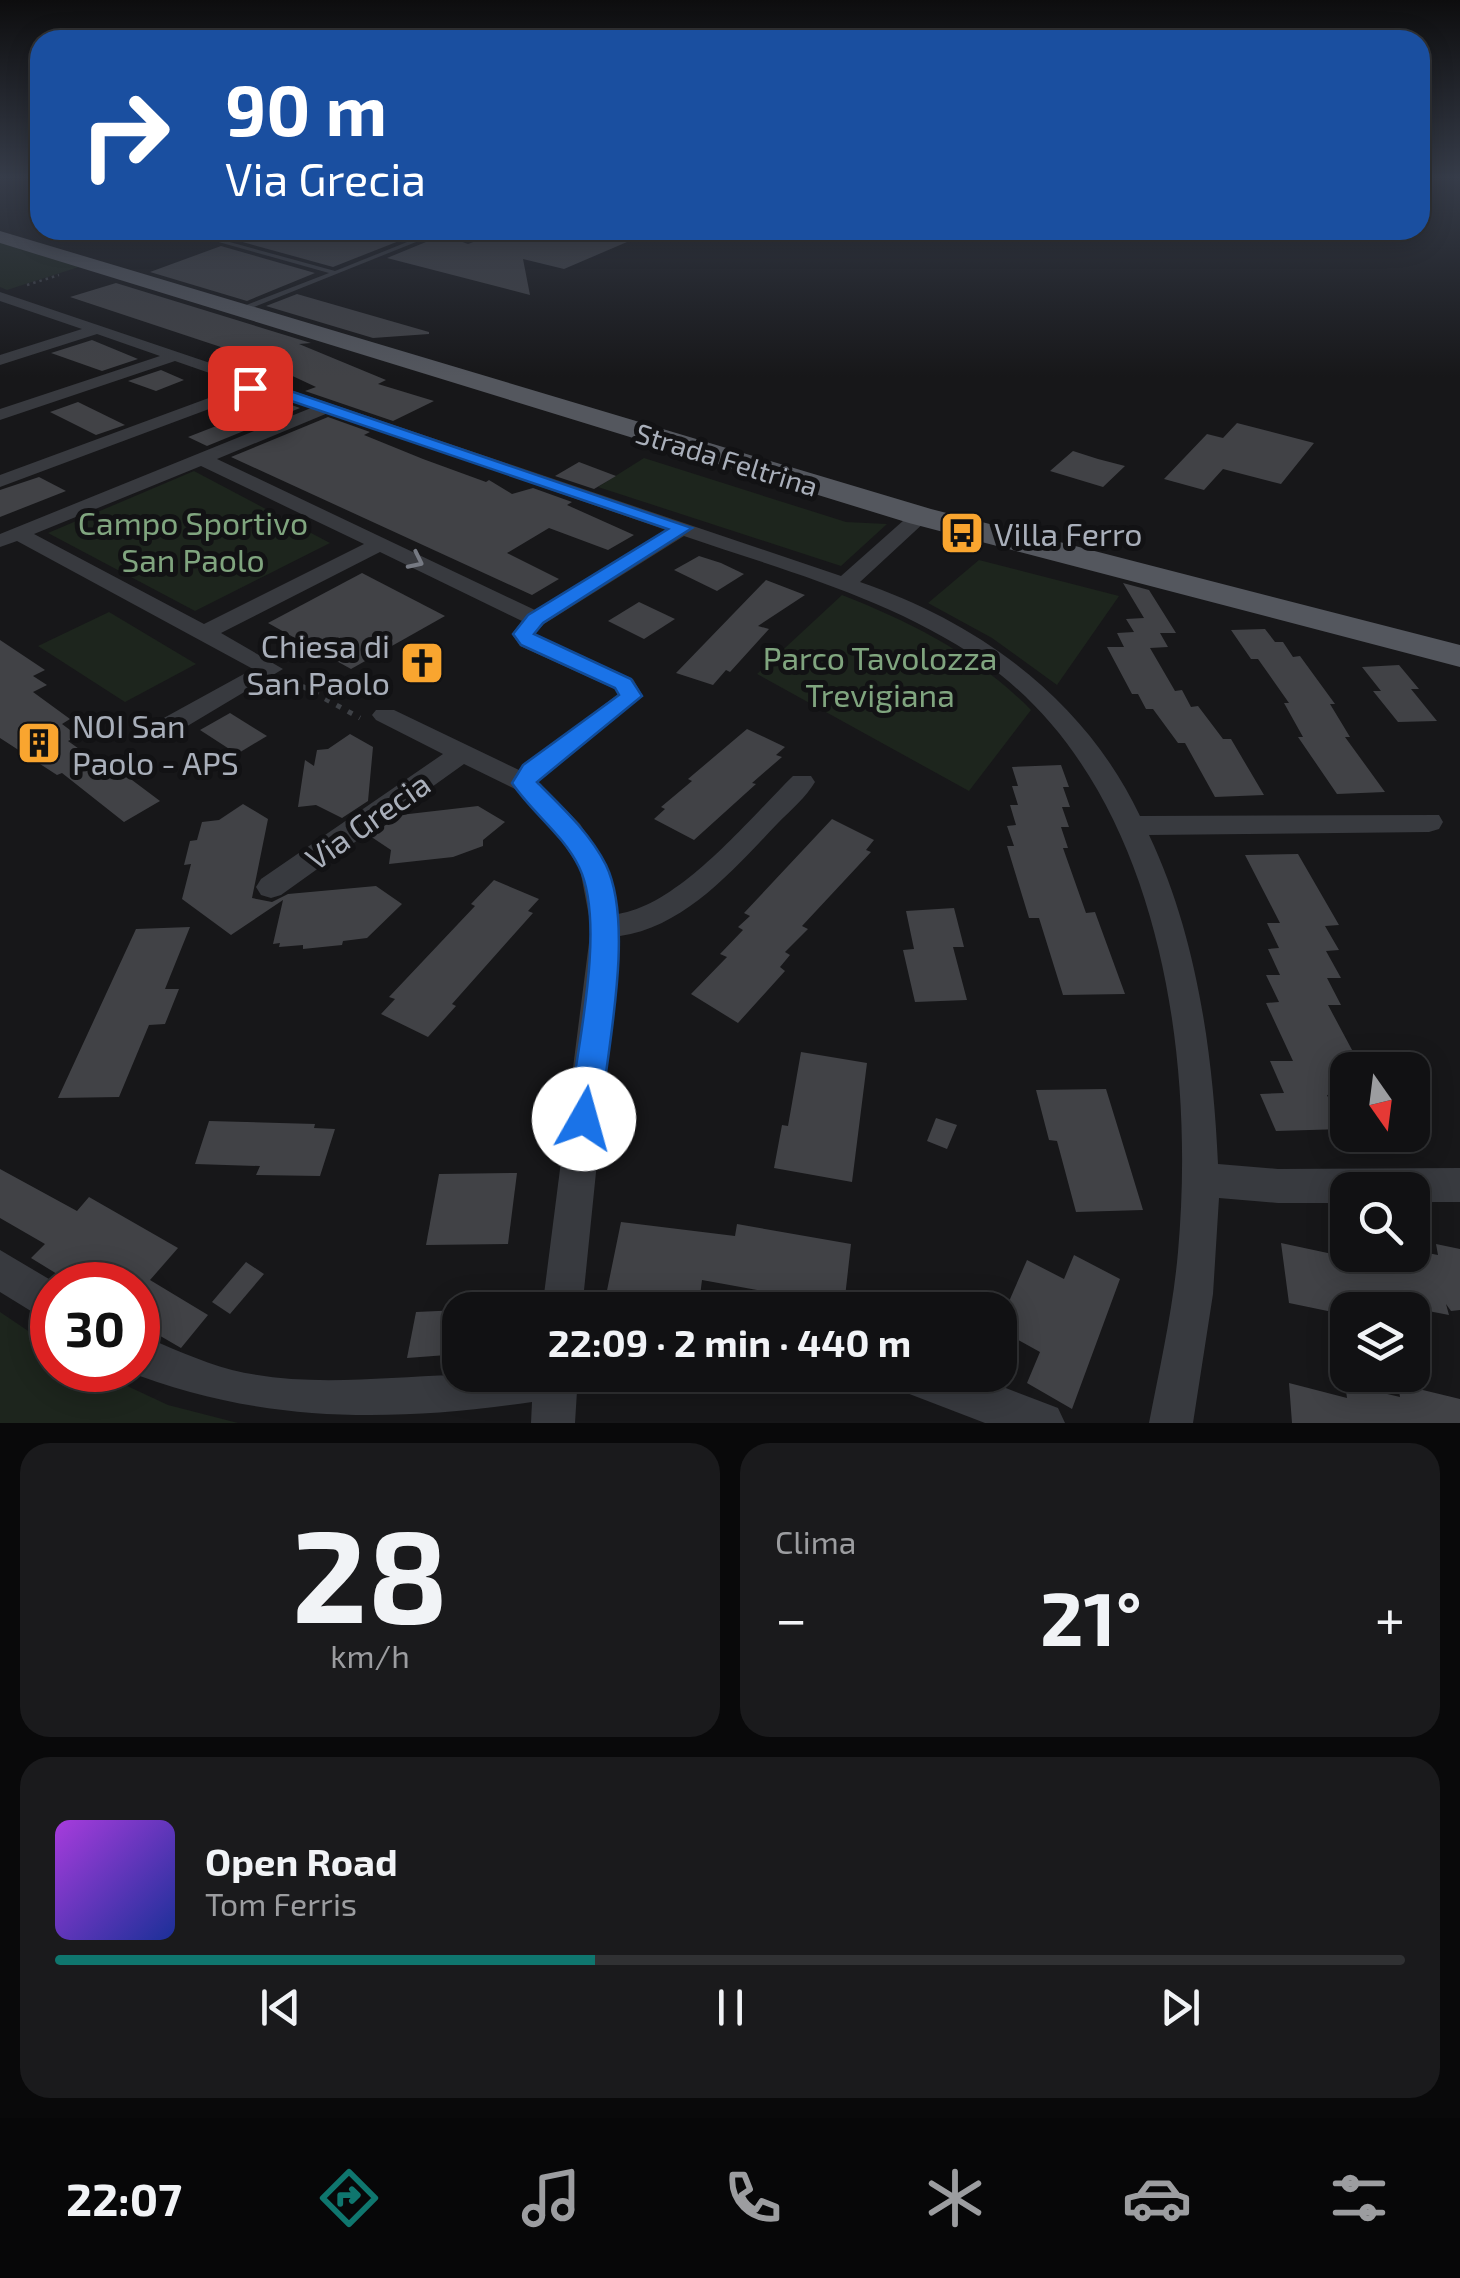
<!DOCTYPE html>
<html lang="it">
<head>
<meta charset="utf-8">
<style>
	:root { --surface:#111113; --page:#1a1a1c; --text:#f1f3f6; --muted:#9c9da0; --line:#303133; --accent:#0f766e }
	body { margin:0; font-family:"Exo 2",sans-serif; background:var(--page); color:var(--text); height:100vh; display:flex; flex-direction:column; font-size:38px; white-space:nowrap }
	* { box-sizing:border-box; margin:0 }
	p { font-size:32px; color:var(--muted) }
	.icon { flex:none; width:55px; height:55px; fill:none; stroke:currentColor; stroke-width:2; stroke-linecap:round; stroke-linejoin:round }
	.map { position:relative; height:1423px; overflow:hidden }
	.side { display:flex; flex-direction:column; gap:20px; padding:20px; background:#09090a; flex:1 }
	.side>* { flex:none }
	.hud { position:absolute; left:30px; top:30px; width:1400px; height:210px; border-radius:30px; box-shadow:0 5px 25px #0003,0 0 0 2px var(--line); background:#1a4fa0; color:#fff; overflow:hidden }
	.needle { width:65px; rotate:166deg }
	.tools { position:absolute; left:1330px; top:1052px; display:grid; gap:20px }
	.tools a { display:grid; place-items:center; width:100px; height:100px; border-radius:20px; background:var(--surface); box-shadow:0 5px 25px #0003,0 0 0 2px var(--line); font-size:50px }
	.speed { position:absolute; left:30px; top:1262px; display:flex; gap:20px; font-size:50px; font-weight:700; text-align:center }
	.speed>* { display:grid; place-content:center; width:130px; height:130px; border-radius:50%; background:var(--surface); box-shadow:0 5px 25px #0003,0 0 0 2px var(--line); line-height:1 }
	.speed .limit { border:15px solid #d22; background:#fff; color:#111 }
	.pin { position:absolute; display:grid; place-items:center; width:85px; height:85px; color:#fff; margin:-42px; border-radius:20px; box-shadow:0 5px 15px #0006 }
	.me { position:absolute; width:110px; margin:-55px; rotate:7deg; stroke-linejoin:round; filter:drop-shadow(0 0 8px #0008) }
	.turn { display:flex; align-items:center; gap:35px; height:210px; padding:0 30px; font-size:45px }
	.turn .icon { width:130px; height:130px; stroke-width:2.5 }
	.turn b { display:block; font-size:70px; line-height:85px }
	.big { font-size:75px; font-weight:700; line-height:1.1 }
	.side .card { flex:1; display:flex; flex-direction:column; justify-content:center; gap:15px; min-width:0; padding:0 35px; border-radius:30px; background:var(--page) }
	.side .dial { align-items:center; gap:0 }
	.dial b { font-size:130px; line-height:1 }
	.song { display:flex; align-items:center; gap:30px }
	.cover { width:120px; height:120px; border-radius:15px; background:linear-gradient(135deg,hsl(280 70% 55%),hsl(230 70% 35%)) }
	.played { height:10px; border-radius:5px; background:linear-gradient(90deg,var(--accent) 40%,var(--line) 40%) }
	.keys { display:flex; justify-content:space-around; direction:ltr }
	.heat { display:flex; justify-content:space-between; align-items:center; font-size:55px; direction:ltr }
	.side .tiles { flex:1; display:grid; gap:20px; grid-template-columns:1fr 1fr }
	.card:last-child { grid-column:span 2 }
	.trip { position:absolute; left:442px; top:1292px; width:575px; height:100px; border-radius:30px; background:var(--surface); box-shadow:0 5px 25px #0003,0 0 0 2px var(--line); font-weight:700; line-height:100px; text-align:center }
	.dock { display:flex; height:160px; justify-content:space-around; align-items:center; background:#070708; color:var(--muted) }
	.dock .icon { width:70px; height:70px }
	.dock .selected { color:var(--accent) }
	.dock b { font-size:45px; color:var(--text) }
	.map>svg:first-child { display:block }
</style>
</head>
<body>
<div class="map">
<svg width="1460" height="1423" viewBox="0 0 1460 1423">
	<rect width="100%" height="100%" fill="#171719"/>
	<g fill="#1d251d">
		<path d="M0,243L79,267L7,290L0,287Z"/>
		<path d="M644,458L846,522L887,524L841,566L598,487Z"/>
		<path d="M194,471L330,543L195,611L48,533Z"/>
		<path d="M979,560L1119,596L1057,685L992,638L928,603Z"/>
		<path d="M842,595C911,622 978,656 1031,710L969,791L757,674Z"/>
		<path d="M109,612L196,664L125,702L38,646Z"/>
		<path d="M0,1312L52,1347V1370H93L168,1405L238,1423H0Z"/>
	</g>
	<g fill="#414246">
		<path d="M274,230H427L333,267L239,241Z"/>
		<path d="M505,230H655L564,269L523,259L530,295L387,258L443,235L468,244Z"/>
		<path d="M221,246L315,273L247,301L150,272Z"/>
		<path d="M116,283L311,343L299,344L386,380L378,384L434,401L393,421L305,391L316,387L254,358L70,297Z"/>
		<path d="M297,294L429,332V334L373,338L266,306Z"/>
		<path d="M92,340L138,359L102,371L51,353Z"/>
		<path d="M161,370L184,380L156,391L128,381Z"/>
		<path d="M280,401L300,408L207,446L188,437Z"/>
		<path d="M78,402L125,425L96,435L50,412Z"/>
		<path d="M328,417L370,432L364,435L423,459L486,482L489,480L512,494L533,488L572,502L567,505L634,535L608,550L549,528L507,553L559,579L532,595L231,457Z"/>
		<path d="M1237,423L1314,443L1281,484L1223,469L1204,490L1164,479L1207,434L1223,438Z"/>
		<path d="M1073,451L1098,459L1125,466L1103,487L1050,471Z"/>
		<path d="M579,462L616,476L594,489L555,476Z"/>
		<path d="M39,477L66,491L0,517V490Z"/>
		<path d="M699,556L721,563L744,574L717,591L674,570Z"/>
		<path d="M362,573L445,616L351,669L268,623Z"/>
		<path d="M766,580L805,595L758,626L769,629L730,672L726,670L713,685L676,673Z"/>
		<path d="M1123,583L1149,590L1176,633H1160L1168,647L1150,648L1175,691L1182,690L1191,707L1198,706L1223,739H1231L1264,795L1215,797L1185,743H1178L1153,709H1146L1138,694H1132L1107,647H1124L1117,633L1134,632L1126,619L1144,618Z"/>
		<path d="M639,602L675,619L644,639L608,621Z"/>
		<path d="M1265,629L1275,642H1283L1293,657L1300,656L1335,704H1330L1350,737H1345L1385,792L1337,794L1298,737H1303L1284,703H1289L1258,659H1251L1231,630Z"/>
		<path d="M0,640L45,670L33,676L47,685L33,692L70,719L62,724L78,736L68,741L118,777L124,774L160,801L124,822L62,773L57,775L0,738Z"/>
		<path d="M1399,665L1419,689H1411L1437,721L1398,722L1373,691H1381L1362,667Z"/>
		<path d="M230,713L267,736L237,754L200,730Z"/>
		<path d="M747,729L785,747L776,755L782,757L752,783L756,784L694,840L654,819L665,809L661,807L692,781L688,779Z"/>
		<path d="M350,734L373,747L368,801L342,818L316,805L298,807L305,760L314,766L317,750L328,749Z"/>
		<path d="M1061,765L1069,787H1063L1070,807H1062L1069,827H1061L1068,848H1063L1086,913L1095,912L1125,994L1063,995L1039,918H1029L1007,846H1014L1007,826L1016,825L1010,805H1018L1012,786H1018L1012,767Z"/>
		<path d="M243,804L268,819L252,898L272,902L288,894L376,886L402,904L367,938L343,941L342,945L303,949V945L279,947L280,943L273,944L283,900L231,935L182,899L191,864L184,865L190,841L197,840L202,822L219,820Z"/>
		<path d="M478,806L505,822L483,840V846L453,857L389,864L391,850L370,836L400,815Z"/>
		<path d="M832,819L874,840L866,850L871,852L802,926L808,929L785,952L790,955L780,967L785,971L738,1023L691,994L727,957L720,954L743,930L738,927L750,916L744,913Z"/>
		<path d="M1298,854L1339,925L1325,926L1339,950L1326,951L1341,978H1327L1341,1005H1328L1359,1063L1348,1064V1094L1327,1095L1343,1129L1276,1131L1260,1094L1284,1093L1270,1061H1293L1266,1003L1279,1002L1266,975H1280L1268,949L1279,948L1267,923H1280L1245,855Z"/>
		<path d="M494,880L539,899L528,911L533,913L452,1004L456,1006L428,1037L381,1014L395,999L389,997L475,906L471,904Z"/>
		<path d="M954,908L964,947H953L967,1000L915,1002L903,950L914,949L906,911Z"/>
		<path d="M190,927L165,989H179L165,1024L149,1025L119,1097L58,1098L136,929Z"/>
		<path d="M801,1052L867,1063L852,1182L774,1168L782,1125L788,1126Z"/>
		<path d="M1106,1089L1118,1128L1143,1210L1076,1212L1057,1141L1049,1140L1036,1090Z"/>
		<path d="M936,1118L957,1125L947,1149L927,1141Z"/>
		<path d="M209,1121L315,1124L314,1128L335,1129L320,1176L256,1175L260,1166L195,1164Z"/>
		<path d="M0,1169L77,1211L89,1197L178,1248L150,1280L208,1315L181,1348L138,1323V1285H75L31,1258L45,1244L0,1218Z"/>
		<path d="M517,1173L508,1244L426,1245L439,1174Z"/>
		<path d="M621,1222L735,1236L737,1224L851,1244L844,1306L702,1280L700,1296L653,1290L649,1310H603Z"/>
		<path d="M1281,1243L1337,1255H1412V1250L1438,1255L1436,1244L1460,1249V1310L1451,1311L1446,1304L1449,1315L1423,1310H1346L1347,1315L1289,1303Z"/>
		<path d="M1074,1255L1120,1279L1072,1409L1027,1383L1040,1352L1000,1330V1322L1027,1260L1064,1279Z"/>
		<path d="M246,1262L264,1274L230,1314L212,1302Z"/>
		<path d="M460,1310V1354L407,1358L416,1312Z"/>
		<path d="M1289,1383L1347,1398L1345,1384L1400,1397L1398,1384L1460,1399V1423H1292Z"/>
	</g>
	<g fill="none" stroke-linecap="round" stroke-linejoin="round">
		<path stroke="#3e4146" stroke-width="2.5" stroke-dasharray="2.5 4" stroke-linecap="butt" d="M27,285L59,275"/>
		<path stroke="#3e4146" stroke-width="5" stroke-dasharray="5 8" stroke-linecap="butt" d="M291,680L360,718"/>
		<path fill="#383a3f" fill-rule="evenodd" d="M176,230H186L335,271L437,230H446L239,313L235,311L236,309L329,273Z"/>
		<g fill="#383a3f" fill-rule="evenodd">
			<path d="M0,292L841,576L913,512H927V520L860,582C980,623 1085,700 1140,816L1439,815L1443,822L1439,829L1429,832L1149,835C1197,936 1213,1054 1218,1164L1278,1169L1460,1168V1202H1412V1190H1348V1203H1278L1219,1198L1213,1294L1193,1423H1149C1160,1366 1173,1309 1178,1252C1196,1052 1159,784 982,661C892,599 786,571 684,536L544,624L535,634L633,679L643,696L538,782L580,824L604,861L618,914C680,905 750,818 793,776H811L815,782C806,797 791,810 778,823C735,868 685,927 620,936L582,1310H542L591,927L580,869L560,838L515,789L464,764L281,895L271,898L261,895L256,887L261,879L443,754L376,720L372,715L376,710H394L519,770L618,694L615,689L520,646L512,634L522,621L380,552L221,633L283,669L169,737H151L147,731L151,725L253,669L17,541L0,547V534L311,408L260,390L0,487V475L244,385L175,361L0,420V409L160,356L97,334L0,365V355L82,329L0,301ZM328,413L666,530L535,610L217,459ZM201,466L364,544L204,624L34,534Z"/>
			<path d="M0,1250L59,1285H52V1324L0,1292Z"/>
			<path d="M138,1334C169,1347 199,1361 232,1370C307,1388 380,1377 455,1375C494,1373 538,1375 578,1375L575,1423H531L532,1402C388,1423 258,1423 124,1370H138Z"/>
			<path d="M893,1375H972L1058,1408L1065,1423H985L899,1390Z"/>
		</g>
		<path fill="#54575e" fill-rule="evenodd" d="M0,231L931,509L1460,645V667L909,523L0,243Z"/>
	</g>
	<defs><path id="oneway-chevron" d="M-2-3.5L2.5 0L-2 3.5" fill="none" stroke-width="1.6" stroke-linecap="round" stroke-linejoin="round" transform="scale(2.5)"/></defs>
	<use stroke="#767a83" href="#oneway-chevron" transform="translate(416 561) rotate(26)"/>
	<linearGradient id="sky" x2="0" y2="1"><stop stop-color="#0d0d0e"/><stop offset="0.47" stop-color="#363c49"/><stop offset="1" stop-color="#363c49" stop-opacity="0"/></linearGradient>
	<rect width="1460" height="377" fill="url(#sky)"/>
	<path fill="#1a73e8" stroke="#114b97" stroke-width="2.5" d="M253,382H264L692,528L543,623L534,634L631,679L642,696L537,782C562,807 590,833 606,865C635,925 607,1051 600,1119L596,1129L584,1133L573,1129L568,1119C576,1054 607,924 579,867C563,834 532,813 512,783L523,765L619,695L615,688L521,645L513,634L528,615L668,529L259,390L244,392V385Z"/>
	<defs>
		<symbol id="bus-square" viewBox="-11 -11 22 22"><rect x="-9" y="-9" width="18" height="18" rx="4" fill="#f9a52f" stroke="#121214"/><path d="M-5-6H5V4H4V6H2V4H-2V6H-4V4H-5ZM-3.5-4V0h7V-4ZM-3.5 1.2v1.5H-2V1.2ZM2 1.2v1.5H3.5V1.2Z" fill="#111"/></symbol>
		<symbol id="church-square" viewBox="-11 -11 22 22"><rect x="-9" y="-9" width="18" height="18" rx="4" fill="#f9a52f" stroke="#121214"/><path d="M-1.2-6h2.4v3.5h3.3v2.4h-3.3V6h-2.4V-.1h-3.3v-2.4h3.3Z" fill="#111"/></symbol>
		<symbol id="building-square" viewBox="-11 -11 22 22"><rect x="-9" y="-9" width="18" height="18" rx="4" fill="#f9a52f" stroke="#121214"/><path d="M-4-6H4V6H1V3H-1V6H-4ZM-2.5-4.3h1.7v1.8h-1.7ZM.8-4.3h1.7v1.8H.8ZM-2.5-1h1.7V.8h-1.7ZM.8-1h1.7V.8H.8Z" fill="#111"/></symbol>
	</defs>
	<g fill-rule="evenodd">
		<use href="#bus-square" x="937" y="508" width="50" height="50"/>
		<use href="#church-square" x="397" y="638" width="50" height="50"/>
		<use href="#building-square" x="14" y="718" width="50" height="50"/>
	</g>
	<g text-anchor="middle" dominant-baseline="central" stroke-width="10" stroke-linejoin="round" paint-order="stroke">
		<g font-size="28" fill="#a9afba" stroke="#121214">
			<text transform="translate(727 459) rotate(17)">Strada Feltrina</text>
		</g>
		<g font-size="32" fill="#80a57f" stroke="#121214">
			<text x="193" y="522">Campo Sportivo<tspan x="193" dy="37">San Paolo</tspan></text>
			<text x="880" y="657">Parco Tavolozza<tspan x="880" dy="37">Trevigiana</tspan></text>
		</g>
		<g font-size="32" fill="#a9afba" stroke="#121214" text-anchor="start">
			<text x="994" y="533">Villa Ferro</text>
			<text x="390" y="645" text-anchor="end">Chiesa di<tspan x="390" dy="37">San Paolo</tspan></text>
			<text x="72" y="725">NOI San<tspan x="72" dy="37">Paolo - APS</tspan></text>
		</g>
		<g font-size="32" fill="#a9afba" stroke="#121214">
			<text transform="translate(367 820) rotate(-35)">Via Grecia</text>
		</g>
	</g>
</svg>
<div class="tools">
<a><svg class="needle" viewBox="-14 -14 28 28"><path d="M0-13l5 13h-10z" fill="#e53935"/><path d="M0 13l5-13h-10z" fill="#9c9da0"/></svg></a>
<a><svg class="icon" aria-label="search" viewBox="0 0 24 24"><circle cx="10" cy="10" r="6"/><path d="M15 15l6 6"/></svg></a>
<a><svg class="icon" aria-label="layers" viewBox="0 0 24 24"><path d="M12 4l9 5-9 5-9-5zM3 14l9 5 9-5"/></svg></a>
</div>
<div class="speed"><div class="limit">30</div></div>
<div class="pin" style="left:250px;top:388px;background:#d93025"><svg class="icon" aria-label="arrive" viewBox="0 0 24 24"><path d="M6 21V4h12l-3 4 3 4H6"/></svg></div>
<svg class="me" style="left:584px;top:1119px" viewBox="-20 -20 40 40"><circle r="19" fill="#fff"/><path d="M0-13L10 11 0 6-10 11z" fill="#1a73e8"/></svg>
<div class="trip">22:09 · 2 min · 440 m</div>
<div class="hud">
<div class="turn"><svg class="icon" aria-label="right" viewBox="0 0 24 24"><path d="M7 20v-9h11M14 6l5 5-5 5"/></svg><div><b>90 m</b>Via Grecia</div></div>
</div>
</div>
<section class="side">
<div class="tiles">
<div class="card dial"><b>28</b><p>km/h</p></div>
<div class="card"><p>Clima</p>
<div class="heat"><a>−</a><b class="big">21°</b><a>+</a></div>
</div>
<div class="card">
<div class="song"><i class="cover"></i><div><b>Open Road</b><p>Tom Ferris</p></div></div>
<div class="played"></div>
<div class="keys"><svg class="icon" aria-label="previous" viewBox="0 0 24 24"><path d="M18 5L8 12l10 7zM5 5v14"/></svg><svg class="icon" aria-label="pause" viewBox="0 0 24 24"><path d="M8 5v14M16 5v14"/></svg><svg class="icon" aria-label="next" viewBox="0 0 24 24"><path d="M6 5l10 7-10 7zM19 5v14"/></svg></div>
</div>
</div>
</section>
<nav class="dock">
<b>22:07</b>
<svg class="icon selected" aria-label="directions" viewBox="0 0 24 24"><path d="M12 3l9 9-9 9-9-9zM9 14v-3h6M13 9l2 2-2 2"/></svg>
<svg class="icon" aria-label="music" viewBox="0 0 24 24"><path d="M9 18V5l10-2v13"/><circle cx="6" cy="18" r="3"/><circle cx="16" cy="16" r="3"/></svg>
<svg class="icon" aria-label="phone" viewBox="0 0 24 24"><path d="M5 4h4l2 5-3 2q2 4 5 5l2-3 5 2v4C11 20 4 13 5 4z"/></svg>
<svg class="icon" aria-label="climate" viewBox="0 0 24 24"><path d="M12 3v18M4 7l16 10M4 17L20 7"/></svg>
<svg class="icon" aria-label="car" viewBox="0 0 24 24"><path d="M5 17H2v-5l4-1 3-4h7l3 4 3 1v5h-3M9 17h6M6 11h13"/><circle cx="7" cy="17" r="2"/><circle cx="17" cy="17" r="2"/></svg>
<svg class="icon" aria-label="filters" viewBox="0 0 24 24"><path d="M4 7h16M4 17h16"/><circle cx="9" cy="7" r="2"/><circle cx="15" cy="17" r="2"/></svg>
</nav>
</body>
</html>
